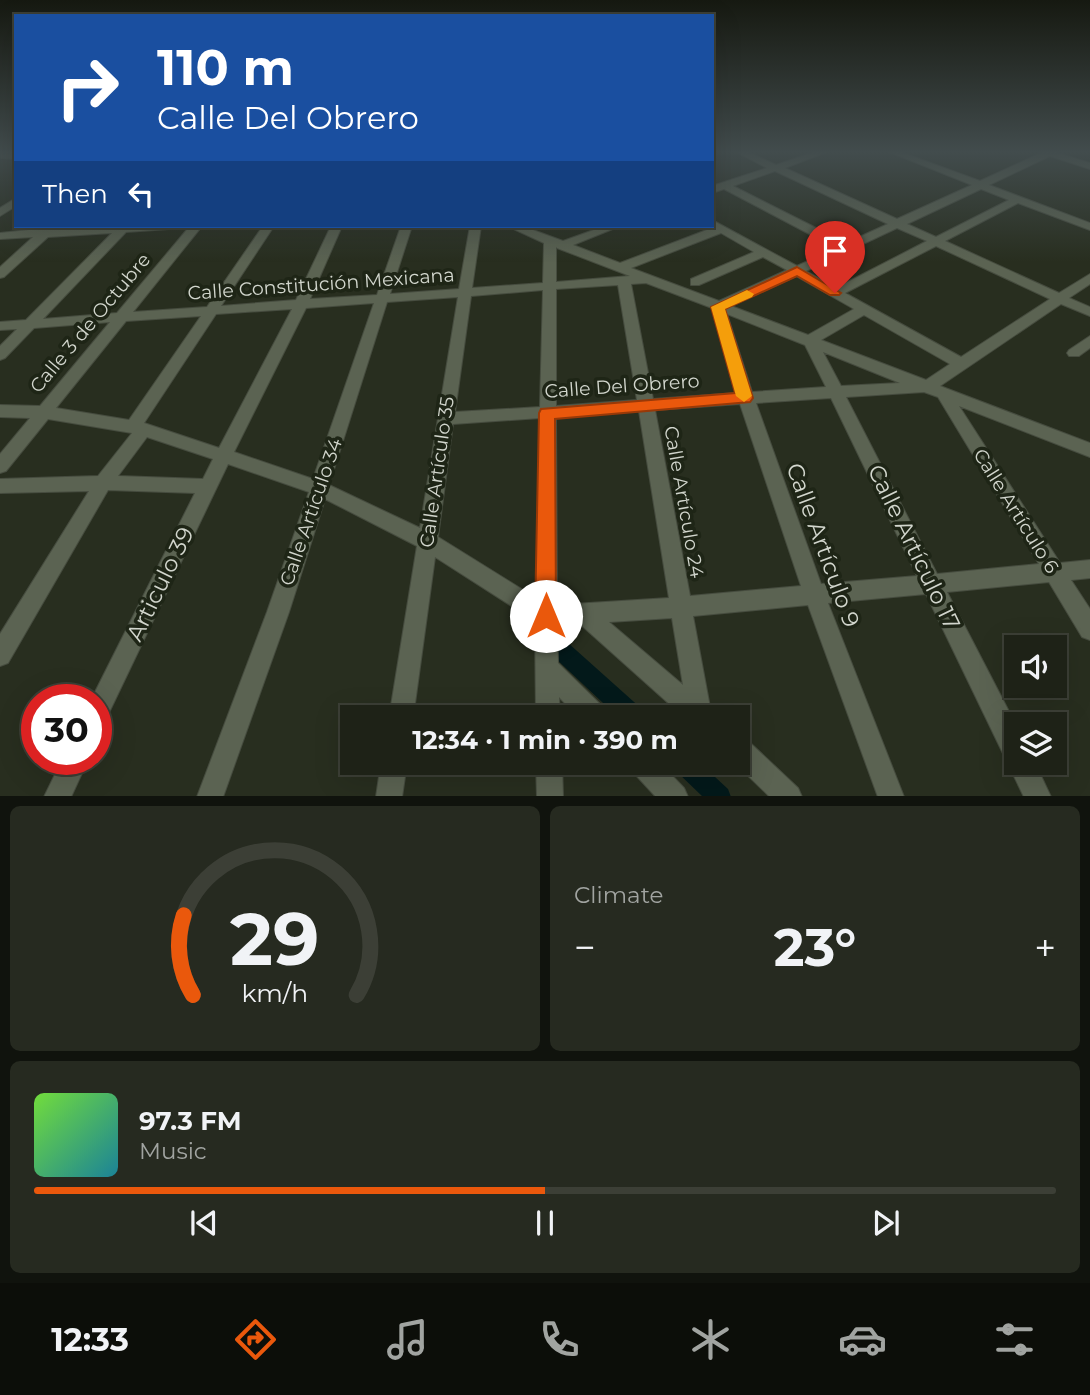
<!DOCTYPE html>
<html lang="en">
<head>
<meta charset="utf-8">
<style>
	:root { --surface:#1e2217; --page:#262a20; --text:#f1f3f6; --muted:#a1a4a1; --line:#3c3f36; --accent:#ea580c }
	body { margin:0; font-family:Montserrat,sans-serif; background:var(--page); color:var(--text); height:100vh; display:flex; flex-direction:column; font-size:26px; white-space:nowrap }
	* { box-sizing:border-box; margin:0 }
	p { font-size:23px; color:var(--muted) }
	.icon { flex:none; width:38px; height:38px; fill:none; stroke:currentColor; stroke-width:2; stroke-linecap:round; stroke-linejoin:round }
	.map { position:relative; height:796px; overflow:hidden }
	.sheet { display:flex; flex-direction:column; gap:10px; padding:10px; background:#10130d; flex:1 }
	.sheet>* { flex:none }
	.hud { position:absolute; left:14px; top:14px; width:700px; height:214px; border-radius:0px; box-shadow:0 7px 28px #0002,0 0 0 2px var(--line); background:#1a4fa0; color:#fff; overflow:hidden }
	.tools { position:absolute; left:1004px; top:635px; display:grid; gap:14px }
	.tools a { display:grid; place-items:center; width:63px; height:63px; border-radius:0px; background:var(--surface); box-shadow:0 7px 28px #0002,0 0 0 2px var(--line); font-size:35px }
	.speed { position:absolute; left:21px; top:684px; display:flex; gap:14px; font-size:35px; font-weight:700; text-align:center }
	.speed>* { display:grid; place-content:center; width:91px; height:91px; border-radius:50%; background:var(--surface); box-shadow:0 7px 28px #0002,0 0 0 2px var(--line); line-height:1 }
	.speed .limit { border:10px solid #d22; background:#fff; color:#111 }
	.pin { position:absolute; display:grid; place-items:center; width:60px; height:60px; color:#fff; margin:-72px -30px; border-radius:50% 50% 50% 0; rotate:-45deg; box-shadow:0 0 7px #0007 }
	.pin .icon { rotate:45deg }
	.me { position:absolute; width:77px; margin:-38px; rotate:0deg; stroke-linejoin:round; filter:drop-shadow(0 0 5px #0008) }
	.turn { display:flex; align-items:center; gap:24px; height:147px; padding:0 28px; font-size:32px }
	.turn .icon { width:91px; height:91px; stroke-width:2.5 }
	.turn b { display:block; font-size:49px; line-height:60px }
	.then { display:flex; align-items:center; height:66px; padding:0 28px; background:#0003; gap:14px; font-size:26px }
	.big { font-size:52px; font-weight:700; line-height:1.1 }
	.sheet .card { flex:1; display:flex; flex-direction:column; justify-content:center; gap:10px; min-width:0; padding:0 24px; border-radius:10px; background:var(--page) }
	.sheet .dial { align-items:center; gap:0 }
	.dial svg { height:182px; overflow:visible; fill:none; stroke:var(--line); stroke-width:7; stroke-linecap:round; text-anchor:middle }
	.dial text { fill:var(--text); stroke:none }
	.song { display:flex; align-items:center; gap:21px }
	.cover { width:84px; height:84px; border-radius:10px; background:linear-gradient(135deg,hsl(100 70% 55%),hsl(190 70% 35%)) }
	.played { height:7px; border-radius:4px; background:linear-gradient(90deg,var(--accent) 50%,var(--line) 50%) }
	.keys { display:flex; justify-content:space-around; direction:ltr }
	.heat { display:flex; justify-content:space-between; align-items:center; font-size:38px; direction:ltr }
	.sheet .tiles { flex:1; display:grid; gap:10px; grid-template-columns:1fr 1fr }
	.card:last-child { grid-column:span 2 }
	.trip { position:absolute; left:340px; top:705px; width:410px; height:70px; border-radius:0px; background:var(--surface); box-shadow:0 7px 28px #0002,0 0 0 2px var(--line); font-weight:700; line-height:70px; text-align:center }
	.tab-bar { display:flex; height:112px; justify-content:space-around; align-items:center; background:#0c0e09; color:var(--muted) }
	.tab-bar .icon { width:49px; height:49px }
	.tab-bar .selected { color:var(--accent) }
	.tab-bar b { font-size:32px; color:var(--text) }
	.map>svg:first-child { display:block }
</style>
</head>
<body>
<div class="map">
<svg width="1090" height="797" viewBox="0 0 1090 797">
	<rect width="100%" height="100%" fill="#282e1f"/>
	<g fill="none" stroke-linecap="round" stroke-linejoin="round">
		<g fill="#03191a" fill-rule="evenodd">
			<path d="M560,639L567,642L643,710L646,718H619L553,656L550,649L553,642Z"/>
			<path d="M673,763H700L728,789L731,797H703L676,771Z"/>
		</g>
		<defs>
			<g id="minor">
				<path d="M1,151L16,153V159L1,158Z"/>
				<path d="M735,151H746L776,165L817,151H829L785,168L897,219L972,185L887,151H898L980,181L1041,153L1039,151H1058V153L1090,163V169L1050,156L989,185L1090,223V230L1018,203L945,241L1059,293L1090,274V284L1069,298L1090,307V316L1061,304L940,386L1090,443V457L959,406L1060,563L1090,560V578L1071,580L1090,609V640L1082,637L1049,582L947,592L1017,727V763H1035L1051,797H1024L926,594L828,603L904,797H878L808,605L693,616L712,718H685L580,624L557,626L558,663L605,709L608,718H579L559,697L560,718H536L535,621L435,557L413,718H389L417,546L325,499L289,612L223,797H197L267,612L309,492L228,464L104,723L96,727V700H91L195,493L108,490L8,663L0,666V634L89,491L0,493V479L98,476L132,433L48,419L6,471L0,473V454L30,418L0,417V405L40,406L110,322L34,328L5,358L0,360V346L17,329L0,330V322L26,320L112,233L48,237L4,277L0,278V267L33,237L0,239V233L47,228L52,230L175,226L169,229L126,232L43,319L117,313L190,226H202L133,312L207,307L263,226H274L221,306L296,300L331,226H342L310,299L377,295L401,226H412L390,294L459,289L470,226H481L472,288L543,283L544,243L507,226H522L563,241L605,226H620L573,245L620,263L712,228L709,226H712V220L797,266L836,248L724,189L712,193V186L767,168ZM775,171L888,224L846,243L733,186ZM981,189L1009,200L936,237L907,224ZM897,228L927,241L836,288L806,271ZM721,233L754,252L691,279V285H699L763,257L787,270L719,301L631,268ZM936,246L1050,299L961,357L845,293ZM556,247L557,248L630,276L556,282ZM796,276L854,309L808,335L731,306ZM646,283L712,308L737,393L653,399L631,284ZM618,285L637,400L556,406V289ZM543,290L540,407L455,412L471,296ZM458,297L420,528L329,485L387,302ZM374,303L313,479L234,452L306,308ZM292,309L219,448L144,423L216,314ZM727,314L805,345L826,387L752,392ZM864,315L950,364L926,380L821,340ZM201,316L129,420L56,408L126,321ZM823,352L900,383L841,386ZM924,392L938,397L1039,564L937,574L846,397ZM831,398L917,576L821,584L756,403ZM740,404L801,586L690,596L655,410ZM639,411L669,598L557,605L556,417ZM540,418L536,598L438,537L453,424ZM147,437L213,459L203,479L118,476ZM672,618L683,685L609,622Z"/>
				<path d="M16,198V206L0,216V208Z"/>
				<path d="M1090,336V348L1079,356H1069L1067,353L1069,350Z"/>
				<path d="M737,736L746,739L798,788L802,797H770L735,763H737Z"/>
				<path d="M62,760H88L71,797H44Z"/>
				<path d="M381,763H407L402,797H376Z"/>
				<path d="M536,763H562L563,797H537Z"/>
				<path d="M629,763H660L684,788L688,797H656L633,772Z"/>
			</g>
		</defs>
		<use href="#minor" stroke="#464c3f" stroke-width="2"/>
		<use href="#minor" fill="#5b6352" fill-rule="evenodd"/>
	</g>
	<linearGradient id="sky" x2="0" y2="1"><stop stop-color="#161911"/><stop offset="0.58" stop-color="#424c4d"/><stop offset="1" stop-color="#424c4d" stop-opacity="0"/></linearGradient>
	<rect width="1090" height="262" fill="url(#sky)"/>
	<path fill="#ea580c" stroke="#983908" stroke-width="2" d="M797,267L841,293L839,295H830L797,276L725,309L753,398L750,402L555,419L556,616L553,623L546,626L538,623L535,616L539,413L541,409L735,393L711,307Z"/>
	<path fill="#f59e0b" d="M747,290L754,294L752,297L725,309L752,396L744,402L736,396L711,307Z"/>
	<g text-anchor="middle" dominant-baseline="central" stroke-width="7" stroke-linejoin="round" paint-order="stroke">
		<g font-size="19" fill="#d2d6cd" stroke="#1e2516">
			<text transform="translate(321 284) rotate(-4)">Calle Constitución Mexicana</text>
			<text transform="translate(90 323) rotate(-50)">Calle 3 de Octubre</text>
			<text transform="translate(622 386) rotate(-4)">Calle Del Obrero</text>
			<text transform="translate(437 472) rotate(-82)">Calle Artículo 35</text>
			<text transform="translate(684 502) rotate(80)">Calle Artículo 24</text>
			<text transform="translate(1016 511) rotate(58)">Calle Artículo 6</text>
			<text transform="translate(311 512) rotate(-71)">Calle Artículo 34</text>
		</g>
		<g font-size="23" fill="#d2d6cd" stroke="#1e2516">
			<text transform="translate(823 545) rotate(70)">Calle Artículo 9</text>
			<text transform="translate(914 547) rotate(64)">Calle Artículo 17</text>
			<text transform="translate(160 584) rotate(-64)">Articulo 39</text>
		</g>
	</g>
</svg>
<div class="tools">
<a><svg class="icon" aria-label="sound" viewBox="0 0 24 24"><path d="M4 9h4l5-4v14l-5-4H4zM17 9q2 3 0 6"/></svg></a>
<a><svg class="icon" aria-label="layers" viewBox="0 0 24 24"><path d="M12 4l9 5-9 5-9-5zM3 14l9 5 9-5"/></svg></a>
</div>
<div class="speed"><div class="limit">30</div></div>
<div class="pin" style="left:835px;top:293px;background:#d93025"><svg class="icon" aria-label="arrive" viewBox="0 0 24 24"><path d="M6 21V4h12l-3 4 3 4H6"/></svg></div>
<svg class="me" style="left:546px;top:616px" viewBox="-20 -20 40 40"><circle r="19" fill="#fff"/><path d="M0-13L10 11 0 6-10 11z" fill="#ea580c"/></svg>
<div class="trip">12:34 · 1 min · 390 m</div>
<div class="hud">
<div class="turn"><svg class="icon" aria-label="right" viewBox="0 0 24 24"><path d="M7 20v-9h11M14 6l5 5-5 5"/></svg><div><b>110 m</b>Calle Del Obrero</div></div>
<div class="then">Then<svg class="icon" aria-label="left" viewBox="0 0 24 24"><path d="M17 20v-9H6M10 6l-5 5 5 5"/></svg></div>
</div>
</div>
<section class="sheet">
<div class="tiles">
<div class="card dial"><svg viewBox="0 0 100 80">
<path d="M14 69A42 42 0 1 1 86 69"/>
<path d="M14 69A42 42 0 0 1 10 34" stroke="#ea580c"/>
<text x="50" y="56" font-size="32" font-weight="700">29</text>
<text x="50" y="72" font-size="11">km/h</text>
</svg></div>
<div class="card"><p>Climate</p>
<div class="heat"><a>−</a><b class="big">23°</b><a>+</a></div>
</div>
<div class="card">
<div class="song"><i class="cover"></i><div><b>97.3 FM</b><p>Music</p></div></div>
<div class="played"></div>
<div class="keys"><svg class="icon" aria-label="previous" viewBox="0 0 24 24"><path d="M18 5L8 12l10 7zM5 5v14"/></svg><svg class="icon" aria-label="pause" viewBox="0 0 24 24"><path d="M8 5v14M16 5v14"/></svg><svg class="icon" aria-label="next" viewBox="0 0 24 24"><path d="M6 5l10 7-10 7zM19 5v14"/></svg></div>
</div>
</div>
</section>
<nav class="tab-bar">
<b>12:33</b>
<svg class="icon selected" aria-label="directions" viewBox="0 0 24 24"><path d="M12 3l9 9-9 9-9-9zM9 14v-3h6M13 9l2 2-2 2"/></svg>
<svg class="icon" aria-label="music" viewBox="0 0 24 24"><path d="M9 18V5l10-2v13"/><circle cx="6" cy="18" r="3"/><circle cx="16" cy="16" r="3"/></svg>
<svg class="icon" aria-label="phone" viewBox="0 0 24 24"><path d="M5 4h4l2 5-3 2q2 4 5 5l2-3 5 2v4C11 20 4 13 5 4z"/></svg>
<svg class="icon" aria-label="climate" viewBox="0 0 24 24"><path d="M12 3v18M4 7l16 10M4 17L20 7"/></svg>
<svg class="icon" aria-label="car" viewBox="0 0 24 24"><path d="M5 17H2v-5l4-1 3-4h7l3 4 3 1v5h-3M9 17h6M6 11h13"/><circle cx="7" cy="17" r="2"/><circle cx="17" cy="17" r="2"/></svg>
<svg class="icon" aria-label="filters" viewBox="0 0 24 24"><path d="M4 7h16M4 17h16"/><circle cx="9" cy="7" r="2"/><circle cx="15" cy="17" r="2"/></svg>
</nav>
</body>
</html>
